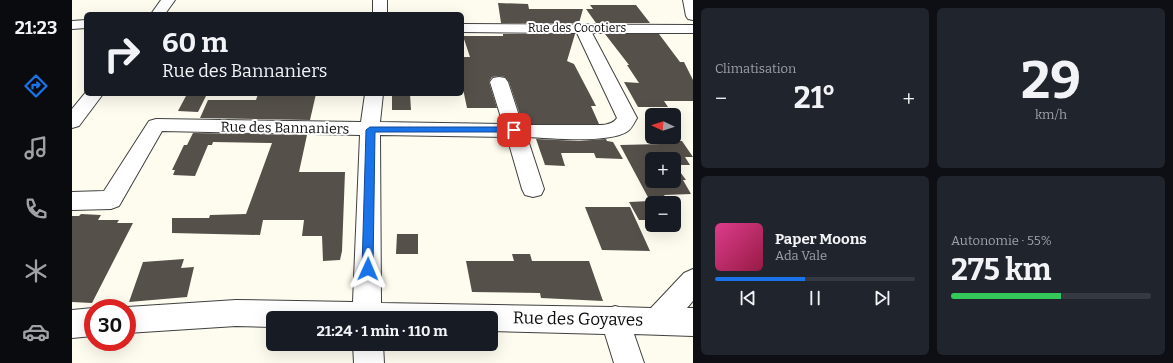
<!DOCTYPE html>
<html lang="fr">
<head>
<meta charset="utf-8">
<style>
	:root { --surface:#171b24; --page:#20242c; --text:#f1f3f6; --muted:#9ea1a6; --line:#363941; --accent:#1a73e8 }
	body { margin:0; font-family:Bitter,serif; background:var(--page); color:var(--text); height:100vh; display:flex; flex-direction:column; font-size:15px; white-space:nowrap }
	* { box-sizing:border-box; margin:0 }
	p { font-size:13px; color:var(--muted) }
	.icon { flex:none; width:22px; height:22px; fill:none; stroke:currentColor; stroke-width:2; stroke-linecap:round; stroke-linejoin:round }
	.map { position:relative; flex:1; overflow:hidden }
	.panel { display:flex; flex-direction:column; gap:8px; padding:8px; background:#0d0f14; width:480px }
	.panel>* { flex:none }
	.banner { position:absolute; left:12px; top:12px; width:380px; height:84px; border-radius:6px; box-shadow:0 4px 16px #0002; background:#171b24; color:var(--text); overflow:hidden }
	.needle { width:26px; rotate:274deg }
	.buttons { position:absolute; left:573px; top:108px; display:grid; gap:8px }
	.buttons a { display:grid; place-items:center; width:36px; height:36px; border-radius:6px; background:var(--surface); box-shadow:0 4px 16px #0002; font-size:20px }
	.speed { position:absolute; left:12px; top:299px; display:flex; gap:8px; font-size:20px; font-weight:700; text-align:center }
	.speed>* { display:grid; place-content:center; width:52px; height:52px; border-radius:50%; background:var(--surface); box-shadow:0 4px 16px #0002; line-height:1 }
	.speed .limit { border:6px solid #d22; background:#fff; color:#111 }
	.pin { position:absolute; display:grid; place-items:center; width:34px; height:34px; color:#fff; margin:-17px; border-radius:8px; box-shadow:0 2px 6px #0006 }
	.me { position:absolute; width:44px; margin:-22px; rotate:1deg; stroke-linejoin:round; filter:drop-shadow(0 0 3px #0008) }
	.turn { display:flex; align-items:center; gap:14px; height:84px; padding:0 12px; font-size:18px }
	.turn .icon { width:52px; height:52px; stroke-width:2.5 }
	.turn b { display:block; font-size:28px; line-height:34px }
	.big { font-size:30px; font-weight:700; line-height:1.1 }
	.panel .card { flex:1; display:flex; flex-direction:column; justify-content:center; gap:6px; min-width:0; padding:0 14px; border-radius:6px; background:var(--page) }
	.panel .dial { align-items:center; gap:0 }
	.dial b { font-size:52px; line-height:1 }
	.song { display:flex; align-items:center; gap:12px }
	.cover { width:48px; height:48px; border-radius:6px; background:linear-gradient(135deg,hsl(330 70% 55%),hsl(340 70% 35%)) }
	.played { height:4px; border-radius:2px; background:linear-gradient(90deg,var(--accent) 45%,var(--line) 45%) }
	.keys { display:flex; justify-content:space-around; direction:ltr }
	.heat { display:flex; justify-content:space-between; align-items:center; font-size:22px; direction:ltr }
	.charge { height:6px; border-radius:3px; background:linear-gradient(90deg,#34c759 55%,var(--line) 0) }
	.panel .tiles { flex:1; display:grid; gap:8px; grid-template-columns:repeat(2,1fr) }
	.trip { position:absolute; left:194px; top:311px; width:232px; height:40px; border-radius:6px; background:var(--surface); box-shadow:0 4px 16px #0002; font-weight:700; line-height:40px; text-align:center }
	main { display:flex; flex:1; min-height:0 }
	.menu { display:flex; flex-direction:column; width:72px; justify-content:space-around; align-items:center; background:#090b0e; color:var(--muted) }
	.menu .icon { width:28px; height:28px }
	.menu .on { color:var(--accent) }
	.menu b { font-size:18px; color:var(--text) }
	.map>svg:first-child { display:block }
</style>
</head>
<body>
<main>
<nav class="menu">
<b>21:23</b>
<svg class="icon on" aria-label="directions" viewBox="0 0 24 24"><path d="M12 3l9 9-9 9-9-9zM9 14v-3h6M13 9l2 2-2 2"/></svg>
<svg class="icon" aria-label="music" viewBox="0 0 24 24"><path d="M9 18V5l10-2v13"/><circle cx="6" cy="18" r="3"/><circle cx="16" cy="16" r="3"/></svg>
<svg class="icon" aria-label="phone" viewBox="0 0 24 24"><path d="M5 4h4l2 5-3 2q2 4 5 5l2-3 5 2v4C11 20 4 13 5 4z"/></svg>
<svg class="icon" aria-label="climate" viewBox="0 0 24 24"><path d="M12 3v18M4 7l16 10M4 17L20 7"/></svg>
<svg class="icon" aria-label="car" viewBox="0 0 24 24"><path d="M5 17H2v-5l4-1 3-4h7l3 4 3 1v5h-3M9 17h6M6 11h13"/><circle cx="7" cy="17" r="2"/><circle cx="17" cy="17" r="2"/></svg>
</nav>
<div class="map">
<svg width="621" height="363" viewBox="0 0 621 363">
	<rect width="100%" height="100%" fill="#fefcef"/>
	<g fill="#55504a" fill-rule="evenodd">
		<path d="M426,3L456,4L457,9H511L507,23H429Z"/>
		<path d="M518,5H564L578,23H524L514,9H521Z"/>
		<path d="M431,34H503L495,61L502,64L524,106H519L527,124H459V121H450L437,82L433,77L427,76L420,77L417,82L425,108H395L390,84V57H398L391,36H431Z"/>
		<path d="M533,34H587L608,62H612L621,80V101H592L596,107H566L552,82L567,83L555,65H557Z"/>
		<path d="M115,94H135L126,112L106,111Z"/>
		<path d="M186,94H244L238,120L128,118L136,100H184Z"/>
		<path d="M320,94H338L339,110H320Z"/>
		<path d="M121,133L235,135L227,172H273L270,251L268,260L251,261L250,236H230L232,220H191L188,235L100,233V218H137L138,215L174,214L200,143L141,142L140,145H136L123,176L101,175L103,170H100L112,145H115Z"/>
		<path d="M464,139L507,141L534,139L535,141L541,142L551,159L524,158L522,153H489L493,166L473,165Z"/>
		<path d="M587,140L610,141L621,157H613L618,165H603L614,180H611L619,194L592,195L597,203H580V220H567L557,202L578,201L548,145L589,144ZM580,159H602V181H580Z"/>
		<path d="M513,207H558L578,251L530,250Z"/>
		<path d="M9,214L29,215L26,220H47L45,223H61L20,303L0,302V216H7Z"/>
		<path d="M325,234H346V254H324Z"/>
		<path d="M440,254H458L460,261H517L531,301L469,298L468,293L400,292L394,261H442Z"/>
		<path d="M112,259L109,268L122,267L115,297L57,302L71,262Z"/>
	</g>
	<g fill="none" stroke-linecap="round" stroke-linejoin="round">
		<defs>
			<g id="street">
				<path d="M89,0H103L93,14H79Z"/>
				<rect x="301" y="0" width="14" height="14"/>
				<path d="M611,0H621V20L616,19L614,16Z"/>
				<path d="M14,20V28L0,29V21Z"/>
				<path d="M390,24L621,25V33H520L565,118C562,123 560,128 556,131C538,144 478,138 455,137L472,189L469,195L461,197L453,195L450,189L435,137L308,135L309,303L540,307L543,306L547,307L579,308L612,273L621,269V301L615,308H621V336L562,334L572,363H542L533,334L419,331V318H201V327L164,326L55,333V308H51L55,307L164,300L281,302L288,135L90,131L47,206L39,209L0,210V192L32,191L77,121L84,119L289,122L293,94H311L308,122L431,124L418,82L421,78L427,77L433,78L436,82L450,125H527C534,125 541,124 545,118L505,33L390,32Z"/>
				<path d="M14,92V94H31L7,126L0,128V109Z"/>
				<path d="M21,308V336L0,338V310Z"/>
				<path d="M281,344H311L312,363H282Z"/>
			</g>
		</defs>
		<use href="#street" stroke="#404040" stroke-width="2"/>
		<use href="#street" fill="#fff" fill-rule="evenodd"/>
	</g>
	<path fill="#1a73e8" stroke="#114b97" d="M298,127H442L446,130L442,132H303L301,269L300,273L296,274L292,273L290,269L294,130Z"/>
	<g text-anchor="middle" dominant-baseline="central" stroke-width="4" stroke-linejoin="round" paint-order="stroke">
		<g font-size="12" fill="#0d0d0d" stroke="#fff">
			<text x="505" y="28">Rue des Cocotiers</text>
		</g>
		<g font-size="14" fill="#0d0d0d" stroke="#fff">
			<text transform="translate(213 128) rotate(1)">Rue des Bannaniers</text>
		</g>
		<g font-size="17" fill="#0d0d0d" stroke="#fff">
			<text transform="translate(506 319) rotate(1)">Rue des Goyaves</text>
		</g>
	</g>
</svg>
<div class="buttons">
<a><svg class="needle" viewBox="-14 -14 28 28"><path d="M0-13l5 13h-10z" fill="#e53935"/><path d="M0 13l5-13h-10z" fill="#9ea1a6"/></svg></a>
<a>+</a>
<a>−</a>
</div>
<div class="speed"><div class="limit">30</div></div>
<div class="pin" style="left:442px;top:130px;background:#d93025"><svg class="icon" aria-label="arrive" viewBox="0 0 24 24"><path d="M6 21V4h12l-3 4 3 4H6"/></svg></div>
<svg class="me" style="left:296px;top:269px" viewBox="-20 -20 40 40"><path d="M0-17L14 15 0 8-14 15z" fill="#1a73e8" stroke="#fff" stroke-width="4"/></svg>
<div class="trip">21:24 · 1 min · 110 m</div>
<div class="banner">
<div class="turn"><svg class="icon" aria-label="right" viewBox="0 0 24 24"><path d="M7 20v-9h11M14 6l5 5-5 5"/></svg><div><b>60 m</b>Rue des Bannaniers</div></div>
</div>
</div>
<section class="panel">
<div class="tiles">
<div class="card"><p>Climatisation</p>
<div class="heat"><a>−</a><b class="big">21°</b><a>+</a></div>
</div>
<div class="card dial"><b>29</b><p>km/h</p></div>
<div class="card">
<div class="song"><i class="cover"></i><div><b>Paper Moons</b><p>Ada Vale</p></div></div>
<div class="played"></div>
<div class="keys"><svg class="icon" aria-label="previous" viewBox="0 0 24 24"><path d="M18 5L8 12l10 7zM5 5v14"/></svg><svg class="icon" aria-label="pause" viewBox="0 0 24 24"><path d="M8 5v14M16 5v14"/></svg><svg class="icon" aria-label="next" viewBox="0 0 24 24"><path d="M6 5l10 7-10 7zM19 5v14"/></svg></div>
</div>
<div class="card"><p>Autonomie · 55%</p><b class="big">275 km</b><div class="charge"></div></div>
</div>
</section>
</main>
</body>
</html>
